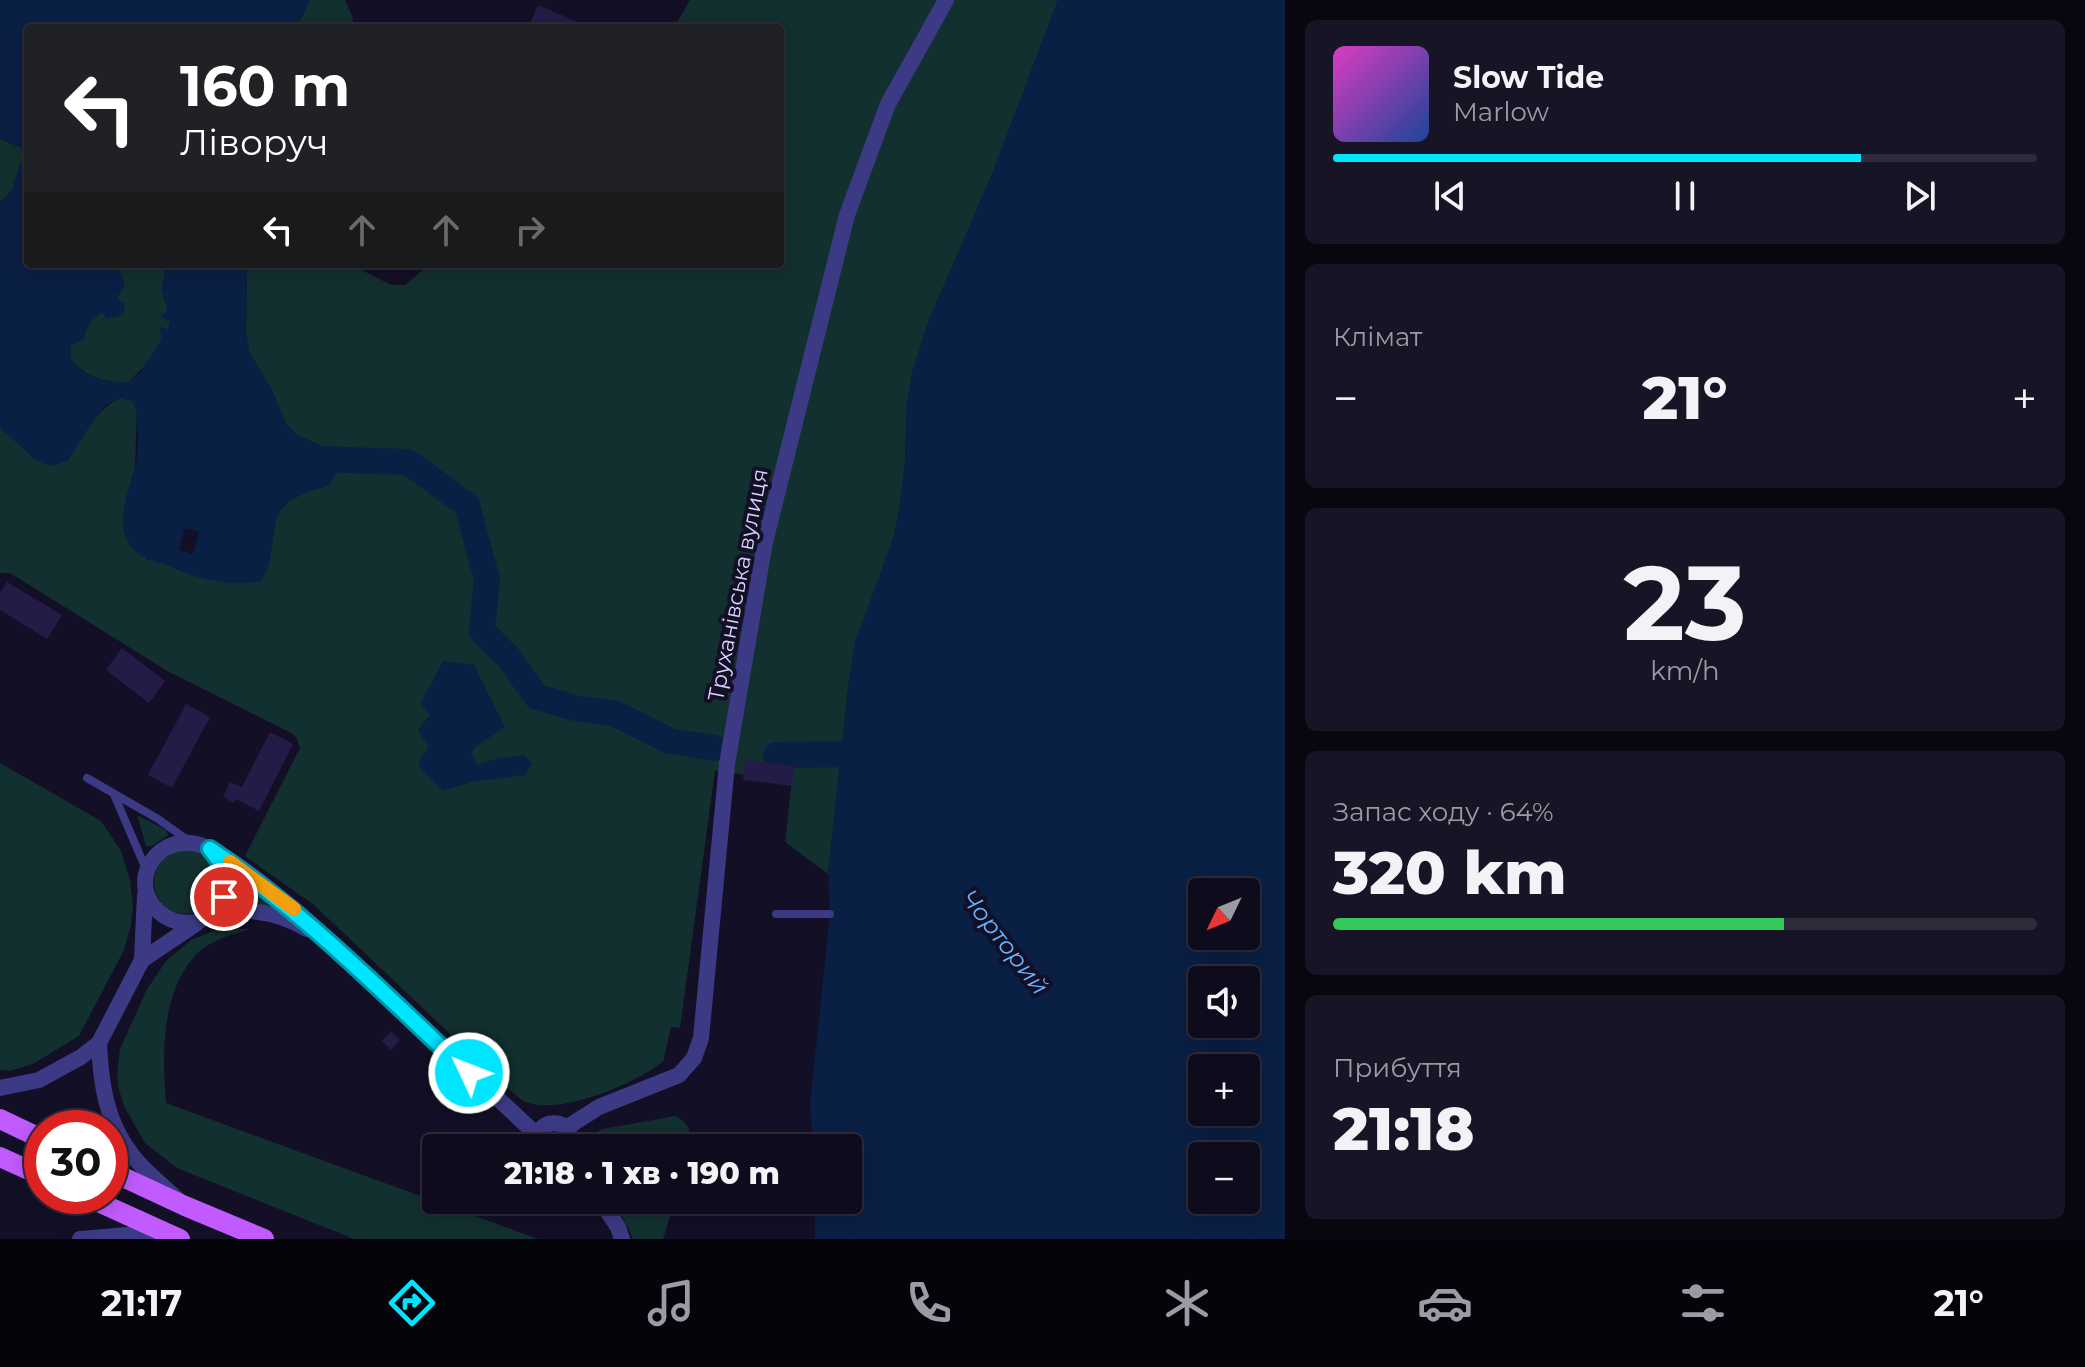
<!DOCTYPE html>
<html lang="uk">
<head>
<meta charset="utf-8">
<style>
	:root { --surface:#0e0b1c; --page:#171425; --text:#f1f3f6; --muted:#9b9ba3; --line:#2e2b3b; --accent:#00e5ff }
	body { margin:0; font-family:Montserrat,sans-serif; background:var(--page); color:var(--text); height:100vh; display:flex; flex-direction:column; font-size:30px; white-space:nowrap }
	* { box-sizing:border-box; margin:0 }
	p { font-size:26px; color:var(--muted) }
	.icon { flex:none; width:44px; height:44px; fill:none; stroke:currentColor; stroke-width:2; stroke-linecap:round; stroke-linejoin:round }
	.map { position:relative; flex:1; overflow:hidden }
	.panel { display:flex; flex-direction:column; gap:20px; padding:20px; background:#08060f; width:800px }
	.panel>* { flex:none }
	.banner { position:absolute; left:24px; top:24px; width:760px; height:244px; border-radius:8px; box-shadow:0 4px 20px #0003,0 0 0 2px var(--line); background:#202124; color:#fff; overflow:hidden }
	.needle { width:52px; rotate:227deg }
	.controls { position:absolute; left:1188px; top:878px; display:grid; gap:16px }
	.controls a { display:grid; place-items:center; width:72px; height:72px; border-radius:8px; background:var(--surface); box-shadow:0 4px 20px #0003,0 0 0 2px var(--line); font-size:40px }
	.speed { position:absolute; left:24px; top:1110px; display:flex; gap:16px; font-size:40px; font-weight:700; text-align:center }
	.speed>* { display:grid; place-content:center; width:104px; height:104px; border-radius:50%; background:var(--surface); box-shadow:0 4px 20px #0003,0 0 0 2px var(--line); line-height:1 }
	.speed .limit { border:12px solid #d22; background:#fff; color:#111 }
	.pin { position:absolute; display:grid; place-items:center; width:68px; height:68px; color:#fff; margin:-34px; border:4px solid #fff; border-radius:50%; box-shadow:0 2px 8px #0007 }
	.me { position:absolute; width:88px; margin:-44px; rotate:313deg; stroke-linejoin:round; filter:drop-shadow(0 0 6px #0008) }
	.turn { display:flex; align-items:center; gap:28px; height:168px; padding:0 24px; font-size:36px }
	.turn .icon { width:104px; height:104px; stroke-width:2.5 }
	.turn b { display:block; font-size:56px; line-height:68px }
	.lanes { display:flex; align-items:center; height:76px; padding:0 24px; background:#0003; justify-content:center; gap:40px; direction:ltr }
	.lanes .off { opacity:.35 }
	.big { font-size:60px; font-weight:800; line-height:1.1 }
	.panel .widget { flex:1; display:flex; flex-direction:column; justify-content:center; gap:12px; min-width:0; padding:0 28px; border-radius:12px; background:var(--page) }
	.panel .dial { align-items:center; gap:0 }
	.dial b { font-size:104px; line-height:1 }
	.song { display:flex; align-items:center; gap:24px }
	.cover { width:96px; height:96px; border-radius:12px; background:linear-gradient(135deg,hsl(310 70% 55%),hsl(220 70% 35%)) }
	.played { height:8px; border-radius:4px; background:linear-gradient(90deg,var(--accent) 75%,var(--line) 75%) }
	.keys { display:flex; justify-content:space-around; direction:ltr }
	.heat { display:flex; justify-content:space-between; align-items:center; font-size:44px; direction:ltr }
	.charge { height:12px; border-radius:6px; background:linear-gradient(90deg,#34c759 64%,var(--line) 0) }
	.trip { position:absolute; left:422px; top:1134px; width:440px; height:80px; border-radius:8px; background:var(--surface); box-shadow:0 4px 20px #0003,0 0 0 2px var(--line); font-weight:800; line-height:80px; text-align:center }
	.menu { display:flex; height:128px; justify-content:space-around; align-items:center; background:#06040b; color:var(--muted) }
	.menu .icon { width:56px; height:56px }
	.menu .active { color:var(--accent) }
	.menu b { font-size:36px; color:var(--text) }
	main { display:flex; flex:1; min-height:0 }
	.map>svg:first-child { display:block }
</style>
</head>
<body>
<main>
<div class="map">
<svg width="1285" height="1239" viewBox="0 0 1285 1239">
	<rect width="100%" height="100%" fill="#130f26"/>
	<g fill="#12302f">
		<path d="M310,0H345L353,18L352,28H296Z"/>
		<path d="M690,0H1058L993,172L929,320L913,370L907,403L905,461L900,506L893,539L856,642L849,680L828,874L785,842L792,780L715,771L680,1028L671,1027L663,1062C635,1083 561,1116 526,1102C519,1099 512,1091 506,1087L314,905L245,856L300,748L297,738L291,733L169,672L10,573H0V427L37,461H67C82,438 95,410 120,398L133,401L137,412L135,466L146,559L159,561L184,572L271,552L276,515L290,500L309,491L332,451L297,435L286,424L271,388L249,353L246,333L247,264H350L391,285H405L430,264H780V28H674Z"/>
		<path d="M0,139L25,149L12,191L0,202Z"/>
		<path d="M122,264H157L165,271L162,291L171,320L168,330L160,327L162,339C152,358 143,370 126,383C100,381 87,378 70,358L71,345L83,339L89,323L116,298L118,268Z"/>
		<path d="M0,763L101,821L121,851L130,880L133,905L131,925L124,950L79,1036L33,1064L10,1071L0,1070Z"/>
		<path d="M137,815L166,830L168,835L150,847L146,846Z"/>
		<circle cx="186" cy="882" r="32"/>
		<path d="M240,879L268,897L270,902L267,906L235,904L230,900L235,880Z"/>
		<path d="M218,929H250C230,935 208,941 194,957C161,995 162,1055 166,1103L538,1239H354L177,1168L145,1143L125,1108L119,1090L117,1073L120,1049L147,989L167,960L191,940Z"/>
		<path d="M676,1116C690,1125 692,1132 689,1148H584L589,1137L602,1129Z"/>
		<path d="M615,1200H675L663,1239H633Z"/>
	</g>
	<g fill="#0a1f44" fill-rule="evenodd">
		<path d="M0,0H310L296,28H28V264H122L119,268L125,285L117,298L125,304L123,315L107,319L102,312L89,323L83,339L71,345V359C87,379 100,381 126,383L141,372L162,339L159,327L168,329L171,321L160,317L168,310L162,291L165,271L157,264H247L246,333L250,353L271,388L286,424L297,435L332,451L339,467L330,485C289,498 276,499 272,545C270,559 269,569 261,581C235,587 200,580 176,569C163,563 147,561 136,552C108,527 133,485 137,456C139,439 139,417 133,401L120,398L107,404L95,418L67,461L51,466L37,461L0,427V202L12,191L25,149L0,139Z"/>
		<path d="M1058,0H1285V1239H815V1200H848V1148H813L810,1104L830,914L828,874L849,681L855,642L893,539L900,506L905,461L907,403L913,370L929,320L993,172ZM1202,892H1246V936H1202ZM1202,980H1246V1024H1202ZM1202,1068H1246V1112H1202ZM1202,1156H1246V1200H1202Z"/>
		<path d="M443,661L474,665L505,727L475,747L471,754L477,765L499,758L525,755L532,764L525,775L471,782L443,791L419,767L420,759L429,747L418,730L430,715L421,703Z"/>
	</g>
	<path fill="#130f26" d="M185,528L199,532L193,554L179,550Z"/>
	<g fill="none" stroke-linecap="round" stroke-linejoin="round">
		<g stroke="#0a1f44" stroke-width="26">
			<path d="M303,453L318,459L408,462L467,505L487,580L482,631L508,657L537,697L575,708L616,714L670,741L714,748"/>
			<path d="M776,755L857,754L869,769"/>
		</g>
	</g>
	<g fill="#241b47">
		<path d="M538,5L592,28H528Z"/>
		<path d="M7,582L62,615L47,639L0,610V593Z"/>
		<path d="M122,648L165,681L149,703L106,670Z"/>
		<path d="M186,704L210,717L172,788L148,775Z"/>
		<path d="M270,732L293,744L259,811L236,799L234,803L223,797L230,782L242,787Z"/>
		<path d="M745,760L794,766L792,786L743,780Z"/>
		<path d="M391,1031L400,1040L391,1050L382,1041Z"/>
	</g>
	<g fill="none" stroke-linecap="round" stroke-linejoin="round">
		<g stroke="#3d3a85" stroke-width="8">
			<path d="M87,778L158,819L189,841"/>
			<path d="M115,797L146,869"/>
			<path d="M776,914H830"/>
		</g>
		<g stroke="#3d3a85" stroke-width="16">
			<path d="M210,849C224,866 234,884 219,904C214,911 210,917 201,920C189,925 177,923 166,917C120,889 157,824 208,848C241,864 271,891 299,913L538,1136"/>
			<path d="M212,914C245,907 278,912 307,929"/>
			<path d="M142,960L197,923"/>
			<path d="M99,1043C101,1084 106,1123 133,1156C145,1172 163,1185 178,1200"/>
			<path d="M0,1088L39,1080L81,1057L99,1043L142,960L145,895"/>
			<path d="M566,1128L599,1107L679,1075L694,1058L701,1038L727,764L765,542L847,215L888,104L946,0"/>
			<path d="M541,1148C526,1115 582,1115 567,1148"/>
			<path d="M600,1200L618,1227L622,1239"/>
			<path d="M80,1239L162,1232"/>
		</g>
		<g stroke="#c25bff" stroke-width="20">
			<path d="M0,1119L42,1139"/>
			<path d="M0,1157L42,1176"/>
			<path d="M110,1171L185,1206L264,1239"/>
			<path d="M85,1196L180,1239"/>
		</g>
	</g>
	<g fill="none" stroke-linecap="round" stroke-linejoin="round">
		<defs>
			<path id="route" d="M224,897C229,876 224,865 210,849C307,914 384,994 469,1073"/>
		</defs>
		<use href="#route" stroke="#0095a6" stroke-width="20"/>
		<use href="#route" stroke="#00e5ff" stroke-width="14"/>
		<path stroke="#f59e0b" stroke-width="14" d="M230,862L294,909"/>
	</g>
	<g text-anchor="middle" dominant-baseline="central" stroke-width="8" stroke-linejoin="round" paint-order="stroke">
		<g font-size="22" fill="#d9d4ff" stroke="#130f26">
			<text transform="translate(738 585) rotate(-79)">Труханівська вулиця</text>
		</g>
		<g font-size="24" font-style="italic" fill="#62b6ff" stroke="#130f26">
			<text transform="translate(1005 942) rotate(52)">Чорторий</text>
		</g>
	</g>
</svg>
<div class="controls">
<a><svg class="needle" viewBox="-14 -14 28 28"><path d="M0-13l5 13h-10z" fill="#e53935"/><path d="M0 13l5-13h-10z" fill="#9b9ba3"/></svg></a>
<a><svg class="icon" aria-label="sound" viewBox="0 0 24 24"><path d="M4 9h4l5-4v14l-5-4H4zM17 9q2 3 0 6"/></svg></a>
<a>+</a>
<a>−</a>
</div>
<div class="speed"><div class="limit">30</div></div>
<div class="pin" style="left:224px;top:897px;background:#d93025"><svg class="icon" aria-label="arrive" viewBox="0 0 24 24"><path d="M6 21V4h12l-3 4 3 4H6"/></svg></div>
<svg class="me" style="left:469px;top:1073px" viewBox="-20 -20 40 40"><circle r="17" fill="#00e5ff" stroke="#fff" stroke-width="3"/><path d="M0-11L8 9 0 5-8 9z" fill="#fff"/></svg>
<div class="trip">21:18 · 1 хв · 190 m</div>
<div class="banner">
<div class="turn"><svg class="icon" aria-label="left" viewBox="0 0 24 24"><path d="M17 20v-9H6M10 6l-5 5 5 5"/></svg><div><b>160 m</b>Ліворуч</div></div>
<div class="lanes"><svg class="icon" aria-label="left" viewBox="0 0 24 24"><path d="M17 20v-9H6M10 6l-5 5 5 5"/></svg><svg class="icon off" aria-label="ahead" viewBox="0 0 24 24"><path d="M12 20V5M6 11l6-6 6 6"/></svg><svg class="icon off" aria-label="ahead" viewBox="0 0 24 24"><path d="M12 20V5M6 11l6-6 6 6"/></svg><svg class="icon off" aria-label="right" viewBox="0 0 24 24"><path d="M7 20v-9h11M14 6l5 5-5 5"/></svg></div>
</div>
</div>
<section class="panel">
<div class="widget">
<div class="song"><i class="cover"></i><div><b>Slow Tide</b><p>Marlow</p></div></div>
<div class="played"></div>
<div class="keys"><svg class="icon" aria-label="previous" viewBox="0 0 24 24"><path d="M18 5L8 12l10 7zM5 5v14"/></svg><svg class="icon" aria-label="pause" viewBox="0 0 24 24"><path d="M8 5v14M16 5v14"/></svg><svg class="icon" aria-label="next" viewBox="0 0 24 24"><path d="M6 5l10 7-10 7zM19 5v14"/></svg></div>
</div>
<div class="widget"><p>Клімат</p>
<div class="heat"><a>−</a><b class="big">21°</b><a>+</a></div>
</div>
<div class="widget dial"><b>23</b><p>km/h</p></div>
<div class="widget"><p>Запас ходу · 64%</p><b class="big">320 km</b><div class="charge"></div></div>
<div class="widget"><p>Прибуття</p><b class="big">21:18</b></div>
</section>
</main>
<nav class="menu">
<b>21:17</b>
<svg class="icon active" aria-label="directions" viewBox="0 0 24 24"><path d="M12 3l9 9-9 9-9-9zM9 14v-3h6M13 9l2 2-2 2"/></svg>
<svg class="icon" aria-label="music" viewBox="0 0 24 24"><path d="M9 18V5l10-2v13"/><circle cx="6" cy="18" r="3"/><circle cx="16" cy="16" r="3"/></svg>
<svg class="icon" aria-label="phone" viewBox="0 0 24 24"><path d="M5 4h4l2 5-3 2q2 4 5 5l2-3 5 2v4C11 20 4 13 5 4z"/></svg>
<svg class="icon" aria-label="climate" viewBox="0 0 24 24"><path d="M12 3v18M4 7l16 10M4 17L20 7"/></svg>
<svg class="icon" aria-label="car" viewBox="0 0 24 24"><path d="M5 17H2v-5l4-1 3-4h7l3 4 3 1v5h-3M9 17h6M6 11h13"/><circle cx="7" cy="17" r="2"/><circle cx="17" cy="17" r="2"/></svg>
<svg class="icon" aria-label="filters" viewBox="0 0 24 24"><path d="M4 7h16M4 17h16"/><circle cx="9" cy="7" r="2"/><circle cx="15" cy="17" r="2"/></svg>
<b>21°</b>
</nav>
</body>
</html>
